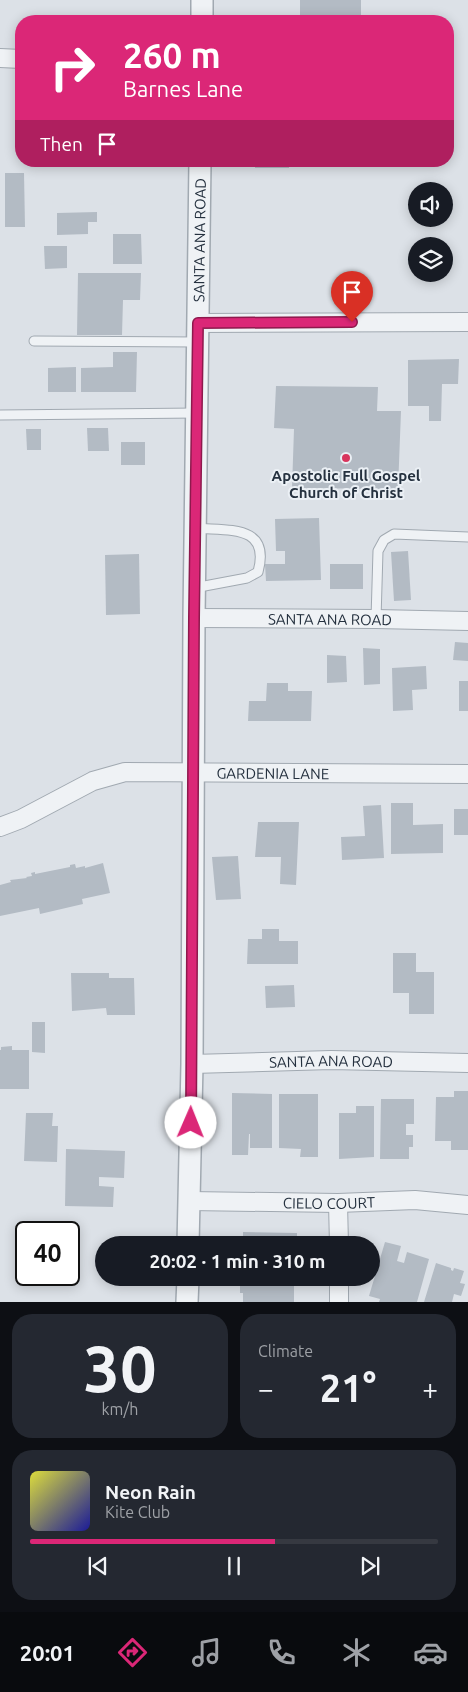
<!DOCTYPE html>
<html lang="en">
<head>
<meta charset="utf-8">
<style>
	:root { --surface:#171b24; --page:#242831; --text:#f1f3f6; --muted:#9ea1a6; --line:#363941; --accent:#db2777 }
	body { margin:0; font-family:Ubuntu,sans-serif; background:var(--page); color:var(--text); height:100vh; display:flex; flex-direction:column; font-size:19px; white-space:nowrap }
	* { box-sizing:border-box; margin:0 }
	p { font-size:16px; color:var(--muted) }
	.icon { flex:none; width:28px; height:28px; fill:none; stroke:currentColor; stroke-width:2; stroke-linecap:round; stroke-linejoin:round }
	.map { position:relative; height:1302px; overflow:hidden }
	.details { display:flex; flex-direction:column; gap:12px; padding:12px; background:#0d0f14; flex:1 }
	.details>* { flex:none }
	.banner { position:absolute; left:15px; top:15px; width:439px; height:152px; border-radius:20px; box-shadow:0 2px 12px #0003; background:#db2777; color:#fff; overflow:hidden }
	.buttons { position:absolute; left:408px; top:182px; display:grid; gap:10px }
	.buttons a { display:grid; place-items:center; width:45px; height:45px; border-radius:50%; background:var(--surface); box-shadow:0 2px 12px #0003; font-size:25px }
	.speed { position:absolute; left:15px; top:1221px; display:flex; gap:10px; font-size:25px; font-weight:700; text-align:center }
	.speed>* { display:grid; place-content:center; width:65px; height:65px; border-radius:50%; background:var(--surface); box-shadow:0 2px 12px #0003; line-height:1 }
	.speed .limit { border:2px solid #111; border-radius:8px; background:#fff; color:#111 }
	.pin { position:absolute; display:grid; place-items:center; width:42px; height:42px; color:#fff; margin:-51px -21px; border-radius:50% 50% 50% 0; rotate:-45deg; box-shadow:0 0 5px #0007 }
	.pin .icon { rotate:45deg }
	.me { position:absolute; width:55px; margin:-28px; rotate:1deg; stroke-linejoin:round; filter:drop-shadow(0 0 4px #0008) }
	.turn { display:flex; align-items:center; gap:18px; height:105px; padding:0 25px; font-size:22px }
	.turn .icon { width:65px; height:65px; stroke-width:2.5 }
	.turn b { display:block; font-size:35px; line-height:42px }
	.then { display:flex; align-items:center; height:48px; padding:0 25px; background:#0003; gap:10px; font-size:19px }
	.big { font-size:38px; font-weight:700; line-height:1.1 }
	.details .widget { flex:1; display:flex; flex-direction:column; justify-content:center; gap:8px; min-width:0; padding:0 18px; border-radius:20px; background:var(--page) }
	.details .dial { align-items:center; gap:0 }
	.dial b { font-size:65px; line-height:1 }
	.song { display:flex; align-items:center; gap:15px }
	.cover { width:60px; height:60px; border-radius:8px; background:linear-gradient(135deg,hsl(60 70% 55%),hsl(240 70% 35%)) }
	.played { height:5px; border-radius:2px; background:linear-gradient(90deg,var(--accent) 60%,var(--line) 60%) }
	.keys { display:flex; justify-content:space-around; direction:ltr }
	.heat { display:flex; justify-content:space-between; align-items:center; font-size:28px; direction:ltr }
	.details .tiles { flex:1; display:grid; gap:12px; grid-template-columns:1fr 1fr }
	.widget:last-child { grid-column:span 2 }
	.trip { position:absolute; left:95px; top:1236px; width:285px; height:50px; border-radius:25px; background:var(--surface); box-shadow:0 2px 12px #0003; font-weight:700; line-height:50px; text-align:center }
	.tab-bar { display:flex; height:80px; justify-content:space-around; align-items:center; background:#090b0e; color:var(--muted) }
	.tab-bar .icon { width:35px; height:35px }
	.tab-bar .selected { color:var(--accent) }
	.tab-bar b { font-size:22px; color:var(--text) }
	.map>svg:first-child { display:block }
</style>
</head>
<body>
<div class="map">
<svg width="468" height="1302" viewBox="0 0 468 1302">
	<rect width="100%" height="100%" fill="#dce1e7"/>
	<g fill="#b3bbc4">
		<path d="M300,0H361V20L300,21Z"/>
		<rect x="381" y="16" width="24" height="5"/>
		<rect x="255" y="161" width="34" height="7"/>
		<path d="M5,173H24L25,227H5Z"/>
		<path d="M97,212V222H88V234L57,235V213Z"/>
		<path d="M113,234H141L142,264H113Z"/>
		<path d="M44,246H67V268L45,269Z"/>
		<path d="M78,273H141L140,300H123L122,335H77Z"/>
		<path d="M113,352H137L136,392H81V368L113,367Z"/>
		<path d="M459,359L458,384H442L441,421H429V406H408V360Z"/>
		<path d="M76,367V392H48V368Z"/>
		<path d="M276,386L378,387L377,411H401L398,489L292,488L294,429L274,428Z"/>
		<path d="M87,428H108L109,451H88Z"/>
		<path d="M26,429H41V450H27Z"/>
		<rect x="121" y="442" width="24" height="23"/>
		<path d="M319,518L321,580L266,581L265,564H285V551H276L275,519Z"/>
		<path d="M408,551L411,600L394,601L391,552Z"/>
		<path d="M139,554L140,614L106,615L105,555Z"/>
		<rect x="330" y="564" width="33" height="25"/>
		<path d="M455,642L468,643V661L453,660Z"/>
		<path d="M363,648L380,649V684L364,685Z"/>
		<path d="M327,655L346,656L347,682L327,683Z"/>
		<path d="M426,666L427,689L412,690L413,710L393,711L392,668Z"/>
		<rect x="459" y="681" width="9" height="30"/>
		<path d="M267,683H288V691H312L311,721H248L249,701H266Z"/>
		<path d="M391,803H413V825L443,824V853L391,854Z"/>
		<path d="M381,805L384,858L342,860L341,837L365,836L363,806Z"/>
		<rect x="454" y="809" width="14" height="26"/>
		<path d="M258,822H299L296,885L280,884L281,857H255Z"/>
		<path d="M238,856L241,899L216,900L212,857Z"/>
		<path d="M103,863L110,893L82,899L83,904L40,914L39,908L0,916V885L11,882L10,880L27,878L26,877L32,876L31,873L35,872V874L70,867V865L75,864L76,868L85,866V868Z"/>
		<path d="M262,929H279V941H298V964H247L248,939H262Z"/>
		<path d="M393,953H416V972H434V1014H409V993H393Z"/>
		<path d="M71,973H109V978H134L135,1015H107L106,1008L72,1011Z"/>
		<path d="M294,985L295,1007L266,1008L265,986Z"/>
		<path d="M32,1022H45V1053L32,1052Z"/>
		<path d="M12,1046V1050H29V1089H0V1050H1V1047Z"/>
		<path d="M454,1091H468V1150H451V1141H435L436,1097H454Z"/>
		<path d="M232,1093L272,1094V1148H250V1134H249L248,1155H232Z"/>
		<path d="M279,1094H318V1157H300L301,1149L279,1148Z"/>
		<path d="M381,1099H414V1124H406V1135H413V1147H409V1159H380Z"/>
		<path d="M356,1106H374V1157L339,1159V1113H356Z"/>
		<path d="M26,1113H53L52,1126H58L57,1162L24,1161Z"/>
		<path d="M66,1149L125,1151L124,1178L99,1177V1186L114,1187L113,1207L65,1206Z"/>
		<path d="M243,1232L297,1233V1245H243Z"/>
		<path d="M385,1242L401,1246L397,1261L404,1263L407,1252L429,1259L417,1302H379L380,1299L369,1296Z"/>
		<path d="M436,1263L451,1268V1270L453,1271L454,1268L464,1271L460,1283L465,1284L461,1296L454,1294L452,1302H424Z"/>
		<path d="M240,1278H294V1302H243V1293H240Z"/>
	</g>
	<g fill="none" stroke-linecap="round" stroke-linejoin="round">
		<defs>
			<g id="service">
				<path d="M34,341L197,342"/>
				<path d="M0,415L197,413"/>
				<path d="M194,588L247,578L258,572C271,524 228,531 196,528"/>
				<path d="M376,619L378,551L384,540L394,534L468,537"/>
			</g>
			<g id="minor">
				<path d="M0,58L21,59"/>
				<path d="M198,323L468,322"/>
				<path id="s1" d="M194,618L376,619L468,621"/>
				<path id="s2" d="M0,827L21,819L93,781L125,772L468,774"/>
				<path id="s3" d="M192,1064L331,1060L468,1063"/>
				<path id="s4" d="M189,1201L338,1203L415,1200L468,1205"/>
				<path d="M338,1203L339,1245"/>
				<path d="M339,1278V1302"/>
			</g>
			<g id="tertiary">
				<path d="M202,21V0"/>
				<path id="s5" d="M188,1245L192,1064L194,618L200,161"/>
				<path d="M187,1302L188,1278"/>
			</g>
		</defs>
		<use href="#service" stroke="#a1a9b1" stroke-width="11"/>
		<use href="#minor" stroke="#a1a9b1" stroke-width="20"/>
		<use href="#tertiary" stroke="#a1a9b1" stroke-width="24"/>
		<use href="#service" stroke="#eff2f5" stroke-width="9"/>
		<use href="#minor" stroke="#eff2f5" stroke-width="18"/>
		<use href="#tertiary" stroke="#eff2f5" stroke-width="21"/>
	</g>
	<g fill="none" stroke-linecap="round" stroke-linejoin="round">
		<defs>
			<path id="route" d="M191,1123L194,618L198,323L352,322"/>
		</defs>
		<use href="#route" stroke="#8e194d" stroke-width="12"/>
		<use href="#route" stroke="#db2777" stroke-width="9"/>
	</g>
	<circle fill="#d8355d" stroke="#ebf0f5" stroke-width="2" cx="346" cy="458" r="5"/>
	<g text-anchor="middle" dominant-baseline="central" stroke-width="4" stroke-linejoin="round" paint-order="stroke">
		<g font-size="15" fill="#25313f" stroke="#ebf0f5">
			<text stroke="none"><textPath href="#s5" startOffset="1005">SANTA ANA ROAD</textPath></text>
			<text stroke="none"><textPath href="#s1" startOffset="136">SANTA ANA ROAD</textPath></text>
			<text stroke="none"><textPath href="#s2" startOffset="285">GARDENIA LANE</textPath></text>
			<text stroke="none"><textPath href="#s3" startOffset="139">SANTA ANA ROAD</textPath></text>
			<text stroke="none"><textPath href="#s4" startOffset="140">CIELO COURT</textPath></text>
		</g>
		<g font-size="15" font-weight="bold" fill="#25313f" stroke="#ebf0f5">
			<text x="346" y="475">Apostolic Full Gospel<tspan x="346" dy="17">Church of Christ</tspan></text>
		</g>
	</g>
</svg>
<div class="buttons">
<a><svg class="icon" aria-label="sound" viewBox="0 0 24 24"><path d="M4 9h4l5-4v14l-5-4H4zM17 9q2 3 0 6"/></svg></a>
<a><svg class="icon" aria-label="layers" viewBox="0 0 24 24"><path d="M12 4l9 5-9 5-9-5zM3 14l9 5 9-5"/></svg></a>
</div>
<div class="speed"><div class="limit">40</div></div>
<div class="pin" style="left:352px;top:322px;background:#d93025"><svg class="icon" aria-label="arrive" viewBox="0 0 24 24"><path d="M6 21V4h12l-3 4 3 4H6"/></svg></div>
<svg class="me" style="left:191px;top:1123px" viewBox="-20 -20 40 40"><circle r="19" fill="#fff"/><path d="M0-13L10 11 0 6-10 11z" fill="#db2777"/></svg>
<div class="trip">20:02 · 1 min · 310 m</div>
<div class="banner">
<div class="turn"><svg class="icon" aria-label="right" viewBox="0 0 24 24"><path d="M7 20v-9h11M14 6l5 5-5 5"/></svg><div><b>260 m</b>Barnes Lane</div></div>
<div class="then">Then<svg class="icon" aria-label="arrive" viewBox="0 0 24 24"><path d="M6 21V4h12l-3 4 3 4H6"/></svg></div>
</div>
</div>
<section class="details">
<div class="tiles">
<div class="widget dial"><b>30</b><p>km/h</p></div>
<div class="widget"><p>Climate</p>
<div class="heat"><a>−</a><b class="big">21°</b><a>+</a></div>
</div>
<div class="widget">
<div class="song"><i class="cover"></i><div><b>Neon Rain</b><p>Kite Club</p></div></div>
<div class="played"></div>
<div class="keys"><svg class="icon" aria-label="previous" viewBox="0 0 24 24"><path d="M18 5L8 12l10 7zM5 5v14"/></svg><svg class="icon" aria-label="pause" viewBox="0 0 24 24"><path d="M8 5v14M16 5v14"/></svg><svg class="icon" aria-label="next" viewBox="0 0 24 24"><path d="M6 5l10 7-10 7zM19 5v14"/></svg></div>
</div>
</div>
</section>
<nav class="tab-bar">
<b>20:01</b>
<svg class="icon selected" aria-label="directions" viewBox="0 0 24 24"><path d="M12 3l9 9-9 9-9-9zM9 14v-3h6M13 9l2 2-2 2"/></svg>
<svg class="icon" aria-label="music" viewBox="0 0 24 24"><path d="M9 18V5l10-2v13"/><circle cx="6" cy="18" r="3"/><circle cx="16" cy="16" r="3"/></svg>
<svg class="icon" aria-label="phone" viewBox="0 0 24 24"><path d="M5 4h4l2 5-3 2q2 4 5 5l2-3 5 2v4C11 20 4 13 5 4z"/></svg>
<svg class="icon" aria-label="climate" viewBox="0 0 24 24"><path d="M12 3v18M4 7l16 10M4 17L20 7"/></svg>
<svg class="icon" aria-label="car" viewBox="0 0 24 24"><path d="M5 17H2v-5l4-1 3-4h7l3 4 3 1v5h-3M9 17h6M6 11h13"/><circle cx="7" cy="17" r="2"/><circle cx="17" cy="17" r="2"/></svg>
</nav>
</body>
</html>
